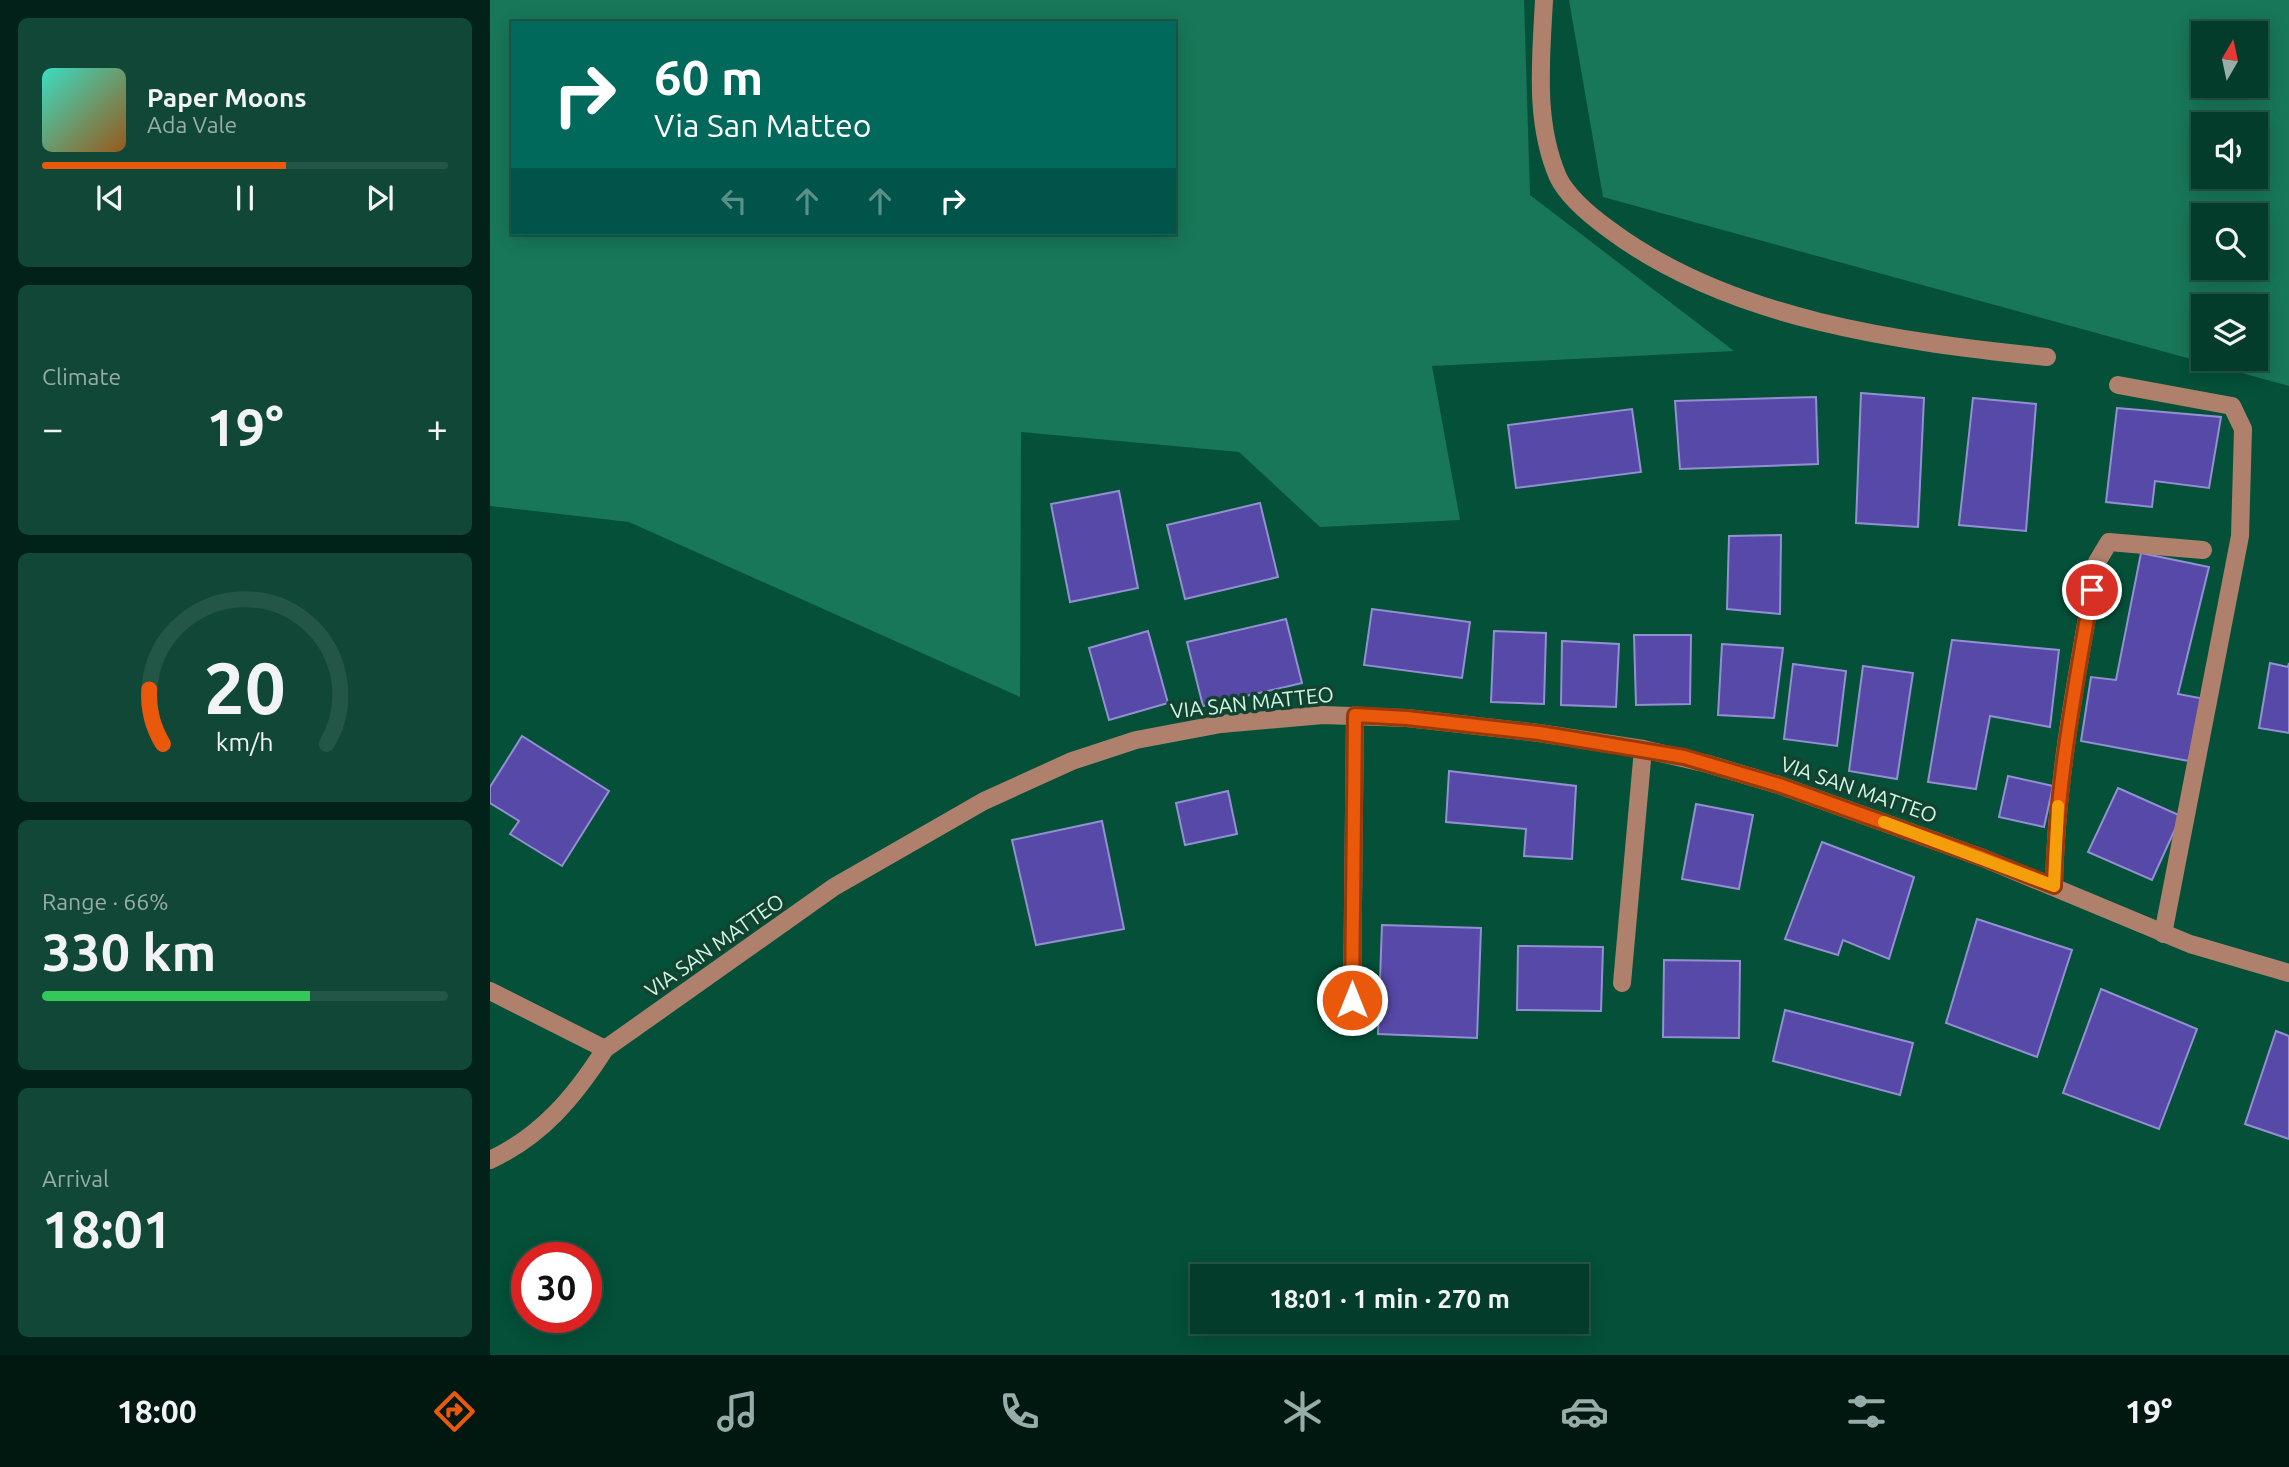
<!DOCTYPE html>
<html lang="en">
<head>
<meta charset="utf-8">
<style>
	:root { --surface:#033c2b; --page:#114737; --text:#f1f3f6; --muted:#97ada9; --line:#245647; --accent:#ea580c }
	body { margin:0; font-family:Ubuntu,sans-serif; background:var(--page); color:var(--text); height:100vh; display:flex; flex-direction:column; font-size:26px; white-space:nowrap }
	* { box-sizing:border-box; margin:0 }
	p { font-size:23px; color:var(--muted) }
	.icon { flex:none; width:38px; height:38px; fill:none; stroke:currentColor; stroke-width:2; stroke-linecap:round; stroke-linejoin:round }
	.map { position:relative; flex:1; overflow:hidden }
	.sheet { display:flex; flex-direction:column; gap:18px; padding:18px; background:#022118; width:490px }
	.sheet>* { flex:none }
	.hud { position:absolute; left:21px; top:21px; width:665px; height:214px; border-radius:0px; box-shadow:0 4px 18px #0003,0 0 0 2px var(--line); background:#00695c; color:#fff; overflow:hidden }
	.needle { width:46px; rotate:9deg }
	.buttons { position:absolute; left:1701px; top:21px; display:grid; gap:14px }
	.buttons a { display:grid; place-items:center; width:77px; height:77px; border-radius:0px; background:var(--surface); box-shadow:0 4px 18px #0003,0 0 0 2px var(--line); font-size:35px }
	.speed { position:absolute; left:21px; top:1242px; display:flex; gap:14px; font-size:35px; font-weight:700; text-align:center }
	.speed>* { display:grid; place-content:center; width:91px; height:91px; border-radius:50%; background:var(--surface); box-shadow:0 4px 18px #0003,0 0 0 2px var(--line); line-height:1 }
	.speed .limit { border:10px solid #d22; background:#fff; color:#111 }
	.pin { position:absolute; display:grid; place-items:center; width:60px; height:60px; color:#fff; margin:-30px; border:4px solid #fff; border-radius:50%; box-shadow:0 2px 7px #0007 }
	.me { position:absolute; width:77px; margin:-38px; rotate:0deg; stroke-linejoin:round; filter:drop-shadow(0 0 5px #0008) }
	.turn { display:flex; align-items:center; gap:24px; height:147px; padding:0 28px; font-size:32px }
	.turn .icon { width:91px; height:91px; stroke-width:2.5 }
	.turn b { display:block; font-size:49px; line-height:60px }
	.lanes { display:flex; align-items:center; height:66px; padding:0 28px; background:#0003; justify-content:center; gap:35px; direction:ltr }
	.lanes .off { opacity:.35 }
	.big { font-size:52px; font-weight:600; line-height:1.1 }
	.sheet .tile { flex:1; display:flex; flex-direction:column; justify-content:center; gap:10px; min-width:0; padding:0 24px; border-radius:10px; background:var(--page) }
	.sheet .dial { align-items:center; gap:0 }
	.dial svg { height:182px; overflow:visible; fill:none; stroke:var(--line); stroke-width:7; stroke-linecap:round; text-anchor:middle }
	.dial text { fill:var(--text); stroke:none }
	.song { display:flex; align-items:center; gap:21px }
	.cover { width:84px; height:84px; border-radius:10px; background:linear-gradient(135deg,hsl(170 70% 55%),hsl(30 70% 35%)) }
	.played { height:7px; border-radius:4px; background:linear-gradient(90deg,var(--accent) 60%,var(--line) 60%) }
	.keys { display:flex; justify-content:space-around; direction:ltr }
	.heat { display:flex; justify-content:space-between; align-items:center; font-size:38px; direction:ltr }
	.charge { height:10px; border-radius:5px; background:linear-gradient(90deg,#34c759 66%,var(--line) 0) }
	.trip { position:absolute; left:700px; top:1264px; width:399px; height:70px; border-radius:0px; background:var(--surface); box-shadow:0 4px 18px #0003,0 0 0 2px var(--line); font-weight:600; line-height:70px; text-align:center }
	.tabs { display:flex; height:112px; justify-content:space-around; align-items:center; background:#011811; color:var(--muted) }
	.tabs .icon { width:49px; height:49px }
	.tabs .current { color:var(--accent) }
	.tabs b { font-size:32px; color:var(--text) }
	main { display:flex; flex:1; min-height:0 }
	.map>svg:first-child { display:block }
</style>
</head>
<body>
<main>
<section class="sheet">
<div class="tile">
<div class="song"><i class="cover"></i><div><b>Paper Moons</b><p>Ada Vale</p></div></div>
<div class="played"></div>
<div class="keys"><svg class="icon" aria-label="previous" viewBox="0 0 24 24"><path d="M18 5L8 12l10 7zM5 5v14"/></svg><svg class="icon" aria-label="pause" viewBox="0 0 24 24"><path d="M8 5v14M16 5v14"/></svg><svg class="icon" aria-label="next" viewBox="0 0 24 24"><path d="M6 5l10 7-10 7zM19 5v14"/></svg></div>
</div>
<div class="tile"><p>Climate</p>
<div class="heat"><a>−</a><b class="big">19°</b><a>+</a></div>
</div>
<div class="tile dial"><svg viewBox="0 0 100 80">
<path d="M14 69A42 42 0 1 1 86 69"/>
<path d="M14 69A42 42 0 0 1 8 45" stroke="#ea580c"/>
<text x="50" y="56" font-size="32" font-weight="700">20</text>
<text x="50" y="72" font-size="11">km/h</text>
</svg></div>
<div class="tile"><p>Range · 66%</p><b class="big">330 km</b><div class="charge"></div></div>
<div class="tile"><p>Arrival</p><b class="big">18:01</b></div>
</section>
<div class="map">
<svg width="1799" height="1355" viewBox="0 0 1799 1355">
	<rect width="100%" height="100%" fill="#045039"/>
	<g fill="#187758" fill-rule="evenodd">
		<path d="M0,0H1034L1040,195L1244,351L942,366L970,520L830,527L749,452L531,432L530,697L139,522L0,506ZM23,23H684V233H23Z"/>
		<path d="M1079,0H1799V386L1113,197ZM1713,33H1766V86H1713ZM1713,124H1766V177H1713ZM1713,215H1766V268H1713ZM1713,306H1766V359H1713Z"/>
	</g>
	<g fill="#5649a7" stroke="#9390d2" stroke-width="2">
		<path d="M1371,393L1434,398L1428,527L1366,523Z"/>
		<path d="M1326,397L1328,464L1190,469L1185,401Z"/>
		<path d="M1483,398L1546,404L1536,531L1469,525Z"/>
		<path d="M1627,408L1731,417L1719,488L1665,481L1662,507L1616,502Z"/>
		<path d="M1142,409L1151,472L1026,488L1018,425Z"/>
		<path d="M629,491L648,588L580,602L561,504Z"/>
		<path d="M770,503L788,577L695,599L677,525Z"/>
		<path d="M1291,535L1290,614L1237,609L1239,536Z"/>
		<path d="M1651,553L1719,567L1688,694L1715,699L1699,761L1591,741L1601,677L1626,680Z"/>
		<path d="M882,609L980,622L972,678L874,665Z"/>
		<path d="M796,619L812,683L713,706L697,642Z"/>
		<path d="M658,631L678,703L619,720L599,648Z"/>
		<path d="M1004,631L1056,633L1054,704L1001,702Z"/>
		<path d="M1144,635H1201L1200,704L1146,705Z"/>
		<path d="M1462,640L1569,650L1560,727L1500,716L1486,789L1438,782Z"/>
		<path d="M1072,641L1129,644L1126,707L1071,705Z"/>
		<path d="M1232,644L1293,648L1284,718L1228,715Z"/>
		<path d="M1780,663L1798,667L1799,663V733L1769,728Z"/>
		<path d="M1303,664L1356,671L1347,746L1294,739Z"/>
		<path d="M1373,666L1423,673L1407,779L1359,771Z"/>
		<path d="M32,736L119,791L72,866L20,834L29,821L0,803V787Z"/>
		<path d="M959,771L1086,786L1082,859L1034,856L1036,829L956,822Z"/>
		<path d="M1518,776L1563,786L1554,827L1509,817Z"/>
		<path d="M1628,788L1691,816L1662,880L1598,852Z"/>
		<path d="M738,791L747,834L695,845L686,803Z"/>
		<path d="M1206,804L1263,815L1249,889L1192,879Z"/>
		<path d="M612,821L634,929L546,945L522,840Z"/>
		<path d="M1332,842L1424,877L1399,959L1353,940L1348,955L1295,939Z"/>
		<path d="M1487,919L1582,950L1547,1057L1456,1023Z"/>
		<path d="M892,925L991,928L987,1038L888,1034Z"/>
		<path d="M1028,946L1113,947L1111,1011L1027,1010Z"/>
		<path d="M1174,960L1250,961L1249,1038L1173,1037Z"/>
		<path d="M1611,989L1707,1029L1669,1129L1573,1093Z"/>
		<path d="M1295,1010L1423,1043L1410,1095L1283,1061Z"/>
		<path d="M1786,1031L1799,1036V1139L1755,1124Z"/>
	</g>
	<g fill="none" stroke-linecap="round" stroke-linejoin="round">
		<g stroke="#af816c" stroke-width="18">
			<path d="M1054,0C1051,59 1044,122 1068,177C1078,198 1102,217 1120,230C1241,320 1410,342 1557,357"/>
			<path d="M1628,385L1742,406L1753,429L1750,536L1673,934"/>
			<path d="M1564,886C1566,777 1588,670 1607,562L1619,542L1713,550"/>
			<path d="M1132,983L1153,749"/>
			<path d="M0,991L115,1049L344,887L494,801L582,761L646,740L731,724L833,715L917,718L1049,733L1153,749L1218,764L1289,785L1493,858L1700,944L1799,973"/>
			<path d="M862,1000L865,715"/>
			<path d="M0,1160C52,1136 85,1096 115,1049"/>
		</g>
	</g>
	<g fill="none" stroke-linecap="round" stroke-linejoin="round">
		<defs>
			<path id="route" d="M862,1000L865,715L917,718L1049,733L1194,757L1289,785L1493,858L1564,886C1566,786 1585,688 1602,590"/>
		</defs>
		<use href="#route" stroke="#983908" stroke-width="18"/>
		<use href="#route" stroke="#ea580c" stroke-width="12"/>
		<path stroke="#f59e0b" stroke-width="12" d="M1394,822L1564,886L1568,806"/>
	</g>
	<g text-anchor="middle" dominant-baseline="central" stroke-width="7" stroke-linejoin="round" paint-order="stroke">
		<g font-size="21" fill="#d0f9e6" stroke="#144231">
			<text transform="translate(762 702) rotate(-6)">VIA SAN MATTEO</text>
			<text transform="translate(1369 789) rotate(19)">VIA SAN MATTEO</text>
			<text transform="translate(224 945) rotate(-35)">VIA SAN MATTEO</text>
		</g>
	</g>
</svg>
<div class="buttons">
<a><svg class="needle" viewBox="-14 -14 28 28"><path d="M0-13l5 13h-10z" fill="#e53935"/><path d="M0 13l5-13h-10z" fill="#97ada9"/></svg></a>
<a><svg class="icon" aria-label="sound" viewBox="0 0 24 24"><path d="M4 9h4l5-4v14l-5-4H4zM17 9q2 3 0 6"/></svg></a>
<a><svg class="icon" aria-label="search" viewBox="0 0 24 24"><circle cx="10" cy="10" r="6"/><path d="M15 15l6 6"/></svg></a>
<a><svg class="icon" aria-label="layers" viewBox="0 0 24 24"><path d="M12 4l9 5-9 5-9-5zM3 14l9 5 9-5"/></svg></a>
</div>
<div class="speed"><div class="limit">30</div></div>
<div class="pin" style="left:1602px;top:590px;background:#d93025"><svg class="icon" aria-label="arrive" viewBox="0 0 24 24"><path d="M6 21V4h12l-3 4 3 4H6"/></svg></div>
<svg class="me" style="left:862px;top:1000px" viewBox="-20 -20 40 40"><circle r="17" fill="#ea580c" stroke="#fff" stroke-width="3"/><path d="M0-11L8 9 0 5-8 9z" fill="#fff"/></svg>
<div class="trip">18:01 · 1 min · 270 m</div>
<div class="hud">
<div class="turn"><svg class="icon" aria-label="right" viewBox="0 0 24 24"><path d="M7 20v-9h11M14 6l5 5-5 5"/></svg><div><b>60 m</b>Via San Matteo</div></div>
<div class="lanes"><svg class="icon off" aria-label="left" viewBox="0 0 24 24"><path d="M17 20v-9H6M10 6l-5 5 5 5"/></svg><svg class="icon off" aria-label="ahead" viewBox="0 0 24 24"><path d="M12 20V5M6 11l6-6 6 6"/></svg><svg class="icon off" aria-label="ahead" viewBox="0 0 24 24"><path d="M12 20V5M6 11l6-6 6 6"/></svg><svg class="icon" aria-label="right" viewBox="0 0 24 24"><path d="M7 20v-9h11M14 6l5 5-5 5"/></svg></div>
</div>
</div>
</main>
<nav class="tabs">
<b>18:00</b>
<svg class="icon current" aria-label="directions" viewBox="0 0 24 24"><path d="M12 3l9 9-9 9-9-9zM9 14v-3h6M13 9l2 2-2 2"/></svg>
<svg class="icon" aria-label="music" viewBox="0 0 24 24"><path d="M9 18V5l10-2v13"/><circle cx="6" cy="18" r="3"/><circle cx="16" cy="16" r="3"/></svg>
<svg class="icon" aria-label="phone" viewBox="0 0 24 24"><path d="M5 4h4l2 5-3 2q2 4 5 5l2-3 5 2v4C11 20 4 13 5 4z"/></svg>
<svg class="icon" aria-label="climate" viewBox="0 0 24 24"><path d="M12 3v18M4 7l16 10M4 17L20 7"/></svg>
<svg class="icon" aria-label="car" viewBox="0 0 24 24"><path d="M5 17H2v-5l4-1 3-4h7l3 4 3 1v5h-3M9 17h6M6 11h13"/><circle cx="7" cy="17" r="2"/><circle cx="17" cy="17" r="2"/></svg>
<svg class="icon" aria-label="filters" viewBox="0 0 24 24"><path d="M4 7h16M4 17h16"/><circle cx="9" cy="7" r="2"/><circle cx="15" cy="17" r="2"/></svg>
<b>19°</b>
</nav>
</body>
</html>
